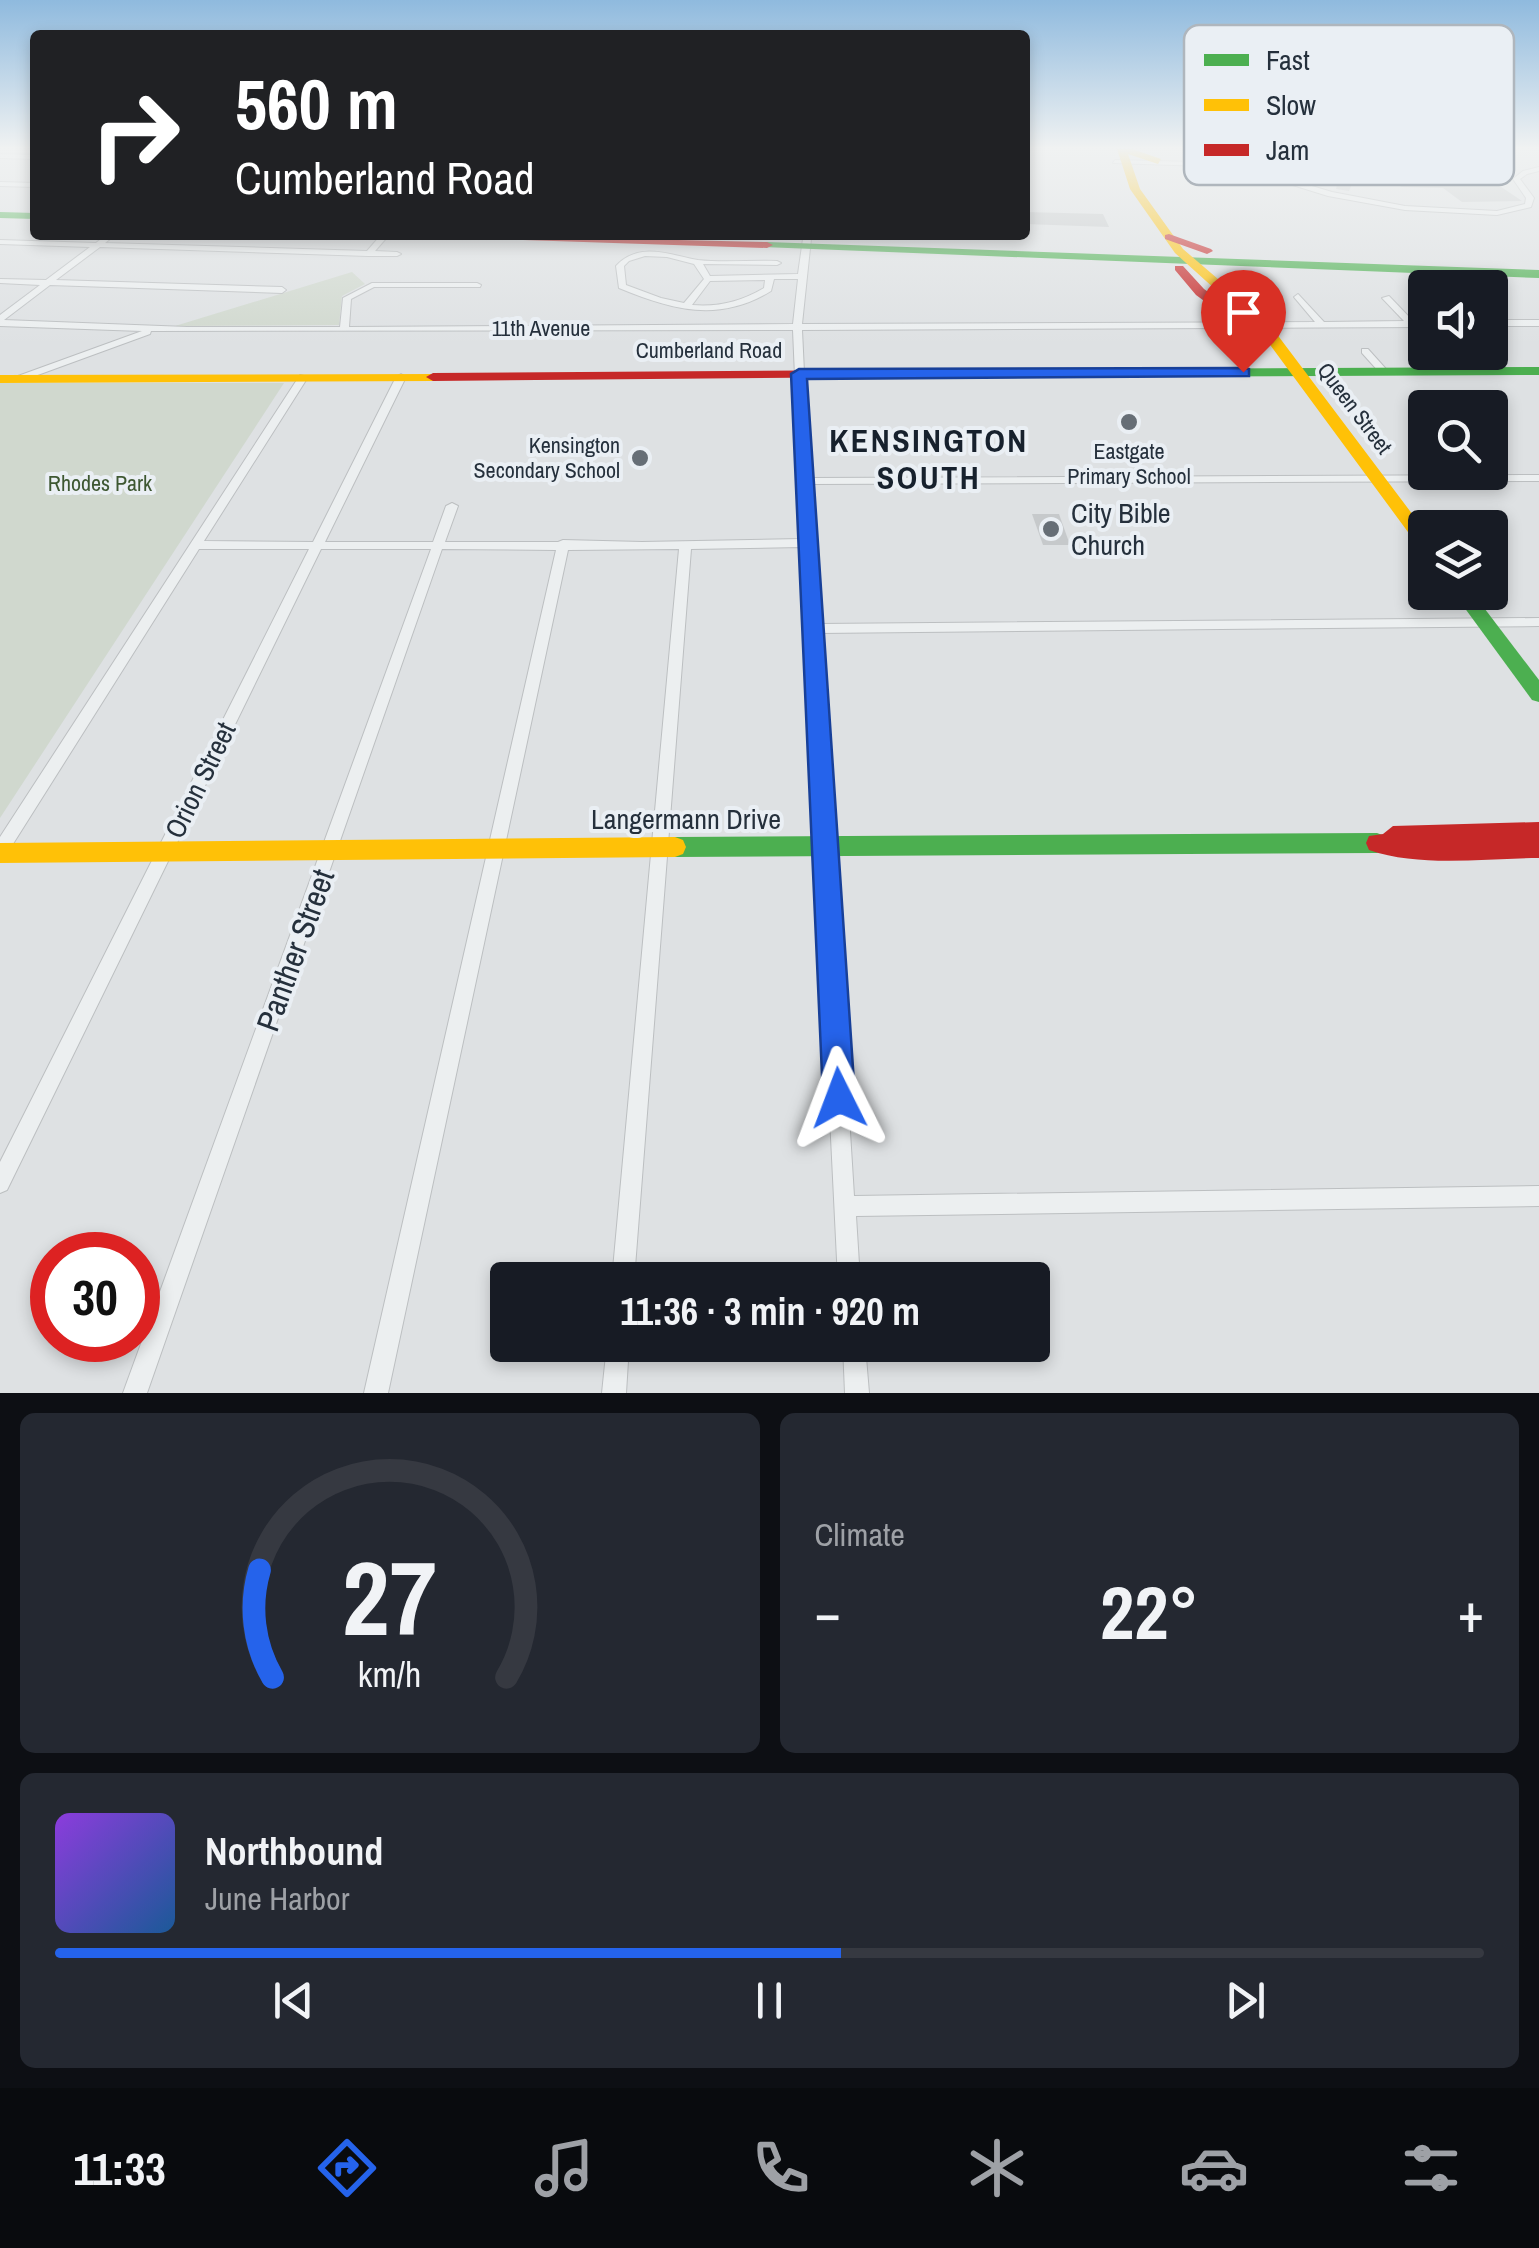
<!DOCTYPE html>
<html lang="en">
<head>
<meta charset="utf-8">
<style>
	:root { --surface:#171b24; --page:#242831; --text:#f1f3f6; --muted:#9ea1a6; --line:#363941; --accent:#2563eb }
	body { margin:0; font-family:"Archivo Narrow",sans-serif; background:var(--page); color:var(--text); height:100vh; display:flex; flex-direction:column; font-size:38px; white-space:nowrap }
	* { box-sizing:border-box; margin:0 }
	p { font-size:32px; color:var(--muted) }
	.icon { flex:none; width:55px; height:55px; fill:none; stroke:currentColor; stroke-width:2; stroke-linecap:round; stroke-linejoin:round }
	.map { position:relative; height:1393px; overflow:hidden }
	.drawer { display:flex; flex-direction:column; gap:20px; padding:20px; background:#0d0f14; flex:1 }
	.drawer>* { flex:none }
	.banner { position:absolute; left:30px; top:30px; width:1000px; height:210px; border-radius:10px; box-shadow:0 5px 15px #0003; background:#202124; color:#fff; overflow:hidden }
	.fabs { position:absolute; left:1408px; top:270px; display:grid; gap:20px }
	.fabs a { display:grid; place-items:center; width:100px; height:100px; border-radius:10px; background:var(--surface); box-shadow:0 5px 15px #0003; font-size:50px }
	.speed { position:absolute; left:30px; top:1232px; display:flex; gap:20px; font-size:50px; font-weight:700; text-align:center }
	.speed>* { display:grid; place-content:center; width:130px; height:130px; border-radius:50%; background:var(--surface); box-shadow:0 5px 15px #0003; line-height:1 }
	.speed .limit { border:15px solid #d22; background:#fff; color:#111 }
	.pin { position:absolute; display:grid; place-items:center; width:85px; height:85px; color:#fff; margin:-102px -42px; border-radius:50% 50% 50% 0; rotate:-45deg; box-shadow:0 0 10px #0007 }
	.pin .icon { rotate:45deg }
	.me { position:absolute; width:110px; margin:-55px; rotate:357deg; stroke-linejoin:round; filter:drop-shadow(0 0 8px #0008) }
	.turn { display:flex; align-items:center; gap:35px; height:210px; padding:0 40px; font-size:45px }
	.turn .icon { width:130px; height:130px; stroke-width:2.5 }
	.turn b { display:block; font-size:70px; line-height:85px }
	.big { font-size:75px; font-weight:700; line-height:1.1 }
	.drawer .widget { flex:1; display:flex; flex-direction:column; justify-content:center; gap:15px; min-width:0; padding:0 35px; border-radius:15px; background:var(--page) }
	.drawer .dial { align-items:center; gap:0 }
	.dial svg { height:260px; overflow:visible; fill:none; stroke:var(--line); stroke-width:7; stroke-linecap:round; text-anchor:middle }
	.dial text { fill:var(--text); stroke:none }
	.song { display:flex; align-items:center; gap:30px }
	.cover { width:120px; height:120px; border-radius:15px; background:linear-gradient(135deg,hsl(270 70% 55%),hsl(210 70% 35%)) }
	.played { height:10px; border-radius:5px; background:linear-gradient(90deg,var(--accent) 55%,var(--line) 55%) }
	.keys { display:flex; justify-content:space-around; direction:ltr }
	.heat { display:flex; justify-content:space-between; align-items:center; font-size:55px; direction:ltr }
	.drawer .tiles { flex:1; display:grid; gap:20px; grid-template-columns:1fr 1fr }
	.widget:last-child { grid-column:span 2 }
	.trip { position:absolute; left:490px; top:1262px; width:560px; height:100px; border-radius:10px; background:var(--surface); box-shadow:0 5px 15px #0003; font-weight:700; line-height:100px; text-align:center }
	.tab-bar { display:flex; height:160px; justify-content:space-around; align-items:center; background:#090b0e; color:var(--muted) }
	.tab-bar .icon { width:70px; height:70px }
	.tab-bar .selected { color:var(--accent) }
	.tab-bar b { font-size:45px; color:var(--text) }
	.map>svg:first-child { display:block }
</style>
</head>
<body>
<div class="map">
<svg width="1539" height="1393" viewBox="0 0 1539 1393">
	<rect width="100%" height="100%" fill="#dee1e3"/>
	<g fill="#d0d8ce">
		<path d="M352,272L365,284L342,296L339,325L175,326Z"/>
		<path d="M0,383H284L0,818Z"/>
	</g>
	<g fill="#c6c9cb">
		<path d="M1295,149L1372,151L1399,171L1476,170L1522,201L1462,202L1443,188L1402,187L1376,177H1355L1349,191L1336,189L1337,185L1328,184L1330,179Z"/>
		<path d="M1025,212L1103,214L1109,227L1025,224Z"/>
		<path d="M1032,514H1059L1070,545H1043Z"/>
	</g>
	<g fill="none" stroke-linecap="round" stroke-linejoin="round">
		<defs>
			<g id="street">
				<path d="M0,154L35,155V159L0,158Z"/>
				<path d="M1115,160L1235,163L1332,192L1405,206L1497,211L1525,204L1526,198L1513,179L1523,171L1539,167V171L1527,174L1520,179L1534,198L1531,207L1497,215L1405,210L1328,196L1235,167L1113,163Z"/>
				<path d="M0,182L35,183V187L0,186Z"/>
				<path d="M106,235H115L105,243L367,251L381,235H389L375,251L397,252L401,254L397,256H368L100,247L56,280L282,287L286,290L282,293L50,285L4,320L187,327H340L343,298L372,283H477L481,285L480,287H374L351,299L349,327L793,324L798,279H774L771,291C719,323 672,310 619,288L616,266C639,241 669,255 698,260C723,263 751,260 777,261L781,263L777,265L703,264L710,276L798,274L803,239L807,237L811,239L802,324L1315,322L1294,297L1298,294L1324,322L1404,321L1382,298L1389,296L1413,321H1425V327L802,330L809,478L1539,475V481L810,484L819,624L1539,618V626L819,633L854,1196L1539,1186V1206L856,1216L860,1280H838L802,547L691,549L634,1280H612L679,549L568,550L388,1393H364L556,550L442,549L147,1393H123L431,549H321L7,1190L0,1193V1162L309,549H199L6,855L0,857V837L300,375L308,377L204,541L313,542L396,377L401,374L406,377L325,542H433L446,506L452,503L458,506L445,542H558L563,540L642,542L802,539L793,330L151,331L150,334L24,380H18V376L142,331L0,326V315L40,285L0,283V279L46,280L90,247L0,244V240L96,243ZM645,256L667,257L694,264L704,279L684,303L661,298L626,285L624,266L629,261ZM765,280L764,288C740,302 719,307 692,305L710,281Z"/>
				<rect x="1490" y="320" width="49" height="6"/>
				<path d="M1362,349H1368L1386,369V373H1380L1362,353Z"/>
				<path d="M1440,352H1449L1464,369V373H1458Z"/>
				<path d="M607,1345H629L626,1393H602Z"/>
				<path d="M843,1345H865L869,1393H845Z"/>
			</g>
		</defs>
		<use href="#street" stroke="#bcbfc1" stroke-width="2"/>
		<use href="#street" fill="#eceff0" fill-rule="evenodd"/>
		<g fill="#4caf50" fill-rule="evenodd">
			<path d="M0,212L35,213V219L0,218Z"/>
			<path d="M767,242L1539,270V278L763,247V243Z"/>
			<path d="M1539,367V375L877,378L870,374L877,370Z"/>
			<path d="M1453,592H1472L1539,680V702L1532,700Z"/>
			<path d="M1377,833L1385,836L1388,843L1385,850L1377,853L675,857L667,854L664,847L667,840L675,837Z"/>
		</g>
		<g fill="#ffc107" fill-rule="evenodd">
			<path d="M1117,149H1132L1161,159L1158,164L1128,154L1140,189L1183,249L1267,321L1425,531V548L1419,547L1257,327L1175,253L1130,189Z"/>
			<path d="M438,374L440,377L433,381L0,383V375Z"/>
			<path d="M675,837L683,840L686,847L683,854L675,857L0,863V843Z"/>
		</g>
		<g fill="#c62828" fill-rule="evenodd">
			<path d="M1169,234L1211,249L1213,251L1207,254L1165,239V235Z"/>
			<path d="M459,235L767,242L773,245L767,248L465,238Z"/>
			<path d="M1175,266H1183L1204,289L1261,329V335H1251L1196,295L1175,270Z"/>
			<path d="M877,370L884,374L882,377L433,381L426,377L433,373Z"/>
			<path d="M1539,822V858C1485,858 1421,868 1369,850L1366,843L1369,836L1383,834L1393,826Z"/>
		</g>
	</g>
	<linearGradient id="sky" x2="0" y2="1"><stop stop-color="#8fbade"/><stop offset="0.43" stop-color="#f0f2f2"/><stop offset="1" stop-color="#f0f2f2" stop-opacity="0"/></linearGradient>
	<rect width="1539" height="344" fill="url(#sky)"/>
	<path fill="#2563eb" stroke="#184099" stroke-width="2.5" d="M1243,368L1249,369V376L807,379L855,1098L850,1109L839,1113L828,1109L823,1098L791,374L799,369Z"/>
	<g fill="#666e76" stroke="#eaeff4" stroke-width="4">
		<circle cx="1129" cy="422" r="10"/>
		<circle cx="640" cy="458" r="10"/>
		<circle cx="1051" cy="529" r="10"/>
	</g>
	<g text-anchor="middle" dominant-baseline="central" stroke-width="8" stroke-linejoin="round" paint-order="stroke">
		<g font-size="22" fill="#25303c" stroke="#eaeff4">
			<text x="541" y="328">11th Avenue</text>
			<text x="709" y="350">Cumberland Road</text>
			<text transform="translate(1355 408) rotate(53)">Queen Street</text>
		</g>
		<g font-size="22" fill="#25303c" stroke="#eaeff4" text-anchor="end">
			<text x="620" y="445">Kensington<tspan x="620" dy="25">Secondary School</tspan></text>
			<text x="1129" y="451" text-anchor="middle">Eastgate<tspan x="1129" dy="25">Primary School</tspan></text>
		</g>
		<g font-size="22" fill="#3e5832" stroke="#eaeff4">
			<text x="100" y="483">Rhodes Park</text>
		</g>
		<g font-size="28" fill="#25303c" stroke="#eaeff4" text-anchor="start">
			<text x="1071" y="513">City Bible<tspan x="1071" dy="32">Church</tspan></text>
		</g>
		<g font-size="28" fill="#25303c" stroke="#eaeff4">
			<text transform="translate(200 780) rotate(-64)">Orion Street</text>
			<text x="686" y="819">Langermann Drive</text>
		</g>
		<g font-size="32" font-weight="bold" letter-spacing="2.5" fill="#17212d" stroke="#eaeff4">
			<text x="929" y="440">KENSINGTON<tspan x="929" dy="37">SOUTH</tspan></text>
		</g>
		<g font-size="32" fill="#25303c" stroke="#eaeff4">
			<text transform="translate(295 950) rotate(-70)">Panther Street</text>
		</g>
	</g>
	<rect x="1184" y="25" width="330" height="160" rx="15" fill="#eaeff4" stroke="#afb6bd" stroke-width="2.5"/>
	<rect x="1204" y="54" width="45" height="12" fill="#4caf50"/>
	<rect x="1204" y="99" width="45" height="12" fill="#ffc107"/>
	<rect x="1204" y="144" width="45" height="12" fill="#c62828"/>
	<g font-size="28" fill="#25303c">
		<text x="1266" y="70">Fast</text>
		<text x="1266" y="115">Slow</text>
		<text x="1266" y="160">Jam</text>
	</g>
</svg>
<div class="fabs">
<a><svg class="icon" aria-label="sound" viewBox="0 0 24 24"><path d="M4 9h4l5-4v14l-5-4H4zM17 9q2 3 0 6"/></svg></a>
<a><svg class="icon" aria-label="search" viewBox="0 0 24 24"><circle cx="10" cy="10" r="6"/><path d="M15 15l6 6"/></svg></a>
<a><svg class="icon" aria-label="layers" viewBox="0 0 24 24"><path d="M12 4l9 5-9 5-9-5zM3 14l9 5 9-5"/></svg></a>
</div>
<div class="speed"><div class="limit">30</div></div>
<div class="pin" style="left:1243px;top:372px;background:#d93025"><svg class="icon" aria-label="arrive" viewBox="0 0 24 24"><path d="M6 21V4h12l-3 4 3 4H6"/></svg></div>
<svg class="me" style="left:839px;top:1098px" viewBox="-20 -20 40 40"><path d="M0-17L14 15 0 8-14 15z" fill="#2563eb" stroke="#fff" stroke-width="4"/></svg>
<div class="trip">11:36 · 3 min · 920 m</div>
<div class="banner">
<div class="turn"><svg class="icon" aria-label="right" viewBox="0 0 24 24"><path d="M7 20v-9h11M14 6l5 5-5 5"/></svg><div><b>560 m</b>Cumberland Road</div></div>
</div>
</div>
<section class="drawer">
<div class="tiles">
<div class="widget dial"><svg viewBox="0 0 100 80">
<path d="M14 69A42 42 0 1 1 86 69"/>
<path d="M14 69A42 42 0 0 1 10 36" stroke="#2563eb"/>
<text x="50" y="56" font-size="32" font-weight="700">27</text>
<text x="50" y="72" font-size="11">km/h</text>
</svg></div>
<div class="widget"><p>Climate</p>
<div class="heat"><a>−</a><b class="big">22°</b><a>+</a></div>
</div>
<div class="widget">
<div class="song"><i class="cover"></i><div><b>Northbound</b><p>June Harbor</p></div></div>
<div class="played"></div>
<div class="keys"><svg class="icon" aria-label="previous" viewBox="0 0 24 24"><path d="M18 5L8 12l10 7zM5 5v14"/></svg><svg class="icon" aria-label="pause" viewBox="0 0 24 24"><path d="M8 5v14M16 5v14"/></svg><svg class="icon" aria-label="next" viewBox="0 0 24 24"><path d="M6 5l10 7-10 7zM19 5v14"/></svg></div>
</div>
</div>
</section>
<nav class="tab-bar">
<b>11:33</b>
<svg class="icon selected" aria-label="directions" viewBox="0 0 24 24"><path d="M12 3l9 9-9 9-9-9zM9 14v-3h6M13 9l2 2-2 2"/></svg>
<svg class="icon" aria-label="music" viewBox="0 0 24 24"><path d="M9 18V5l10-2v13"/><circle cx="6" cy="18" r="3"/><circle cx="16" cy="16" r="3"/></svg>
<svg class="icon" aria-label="phone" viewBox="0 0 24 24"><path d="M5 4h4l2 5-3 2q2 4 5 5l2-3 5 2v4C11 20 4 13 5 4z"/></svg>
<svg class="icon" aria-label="climate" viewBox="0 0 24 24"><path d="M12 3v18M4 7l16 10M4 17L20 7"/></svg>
<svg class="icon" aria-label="car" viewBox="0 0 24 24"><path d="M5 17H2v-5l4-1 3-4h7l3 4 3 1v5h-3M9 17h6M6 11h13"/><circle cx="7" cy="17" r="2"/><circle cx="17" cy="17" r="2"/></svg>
<svg class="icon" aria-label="filters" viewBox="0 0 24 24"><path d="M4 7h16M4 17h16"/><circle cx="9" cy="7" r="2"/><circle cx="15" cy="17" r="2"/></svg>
</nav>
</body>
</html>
